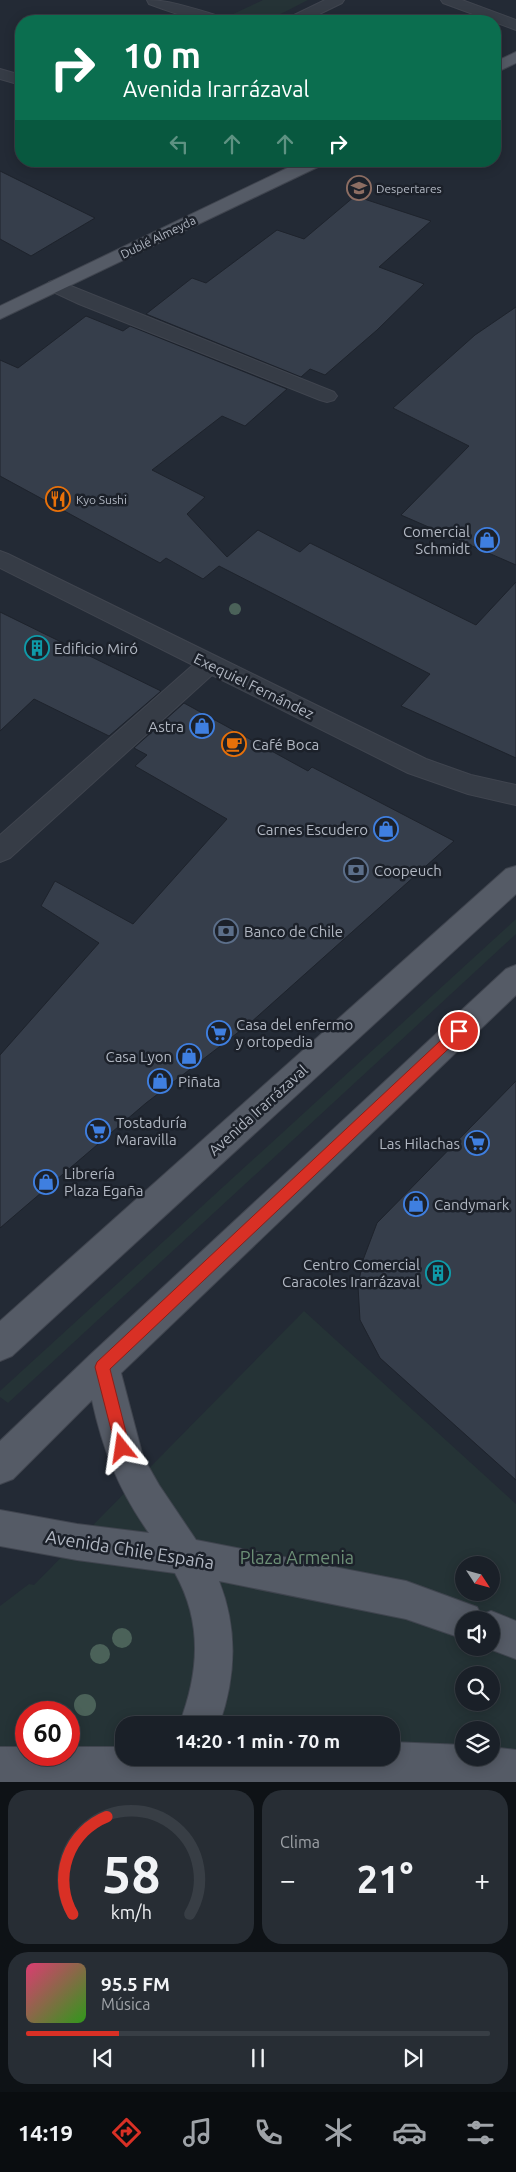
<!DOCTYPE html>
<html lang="es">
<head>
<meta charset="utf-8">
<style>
	:root { --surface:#1a2028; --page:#272d34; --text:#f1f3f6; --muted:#9fa3a8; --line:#383e45; --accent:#d93025 }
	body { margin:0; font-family:Ubuntu,sans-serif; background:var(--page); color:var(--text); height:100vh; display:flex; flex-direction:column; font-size:19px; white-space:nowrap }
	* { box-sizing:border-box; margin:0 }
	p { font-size:16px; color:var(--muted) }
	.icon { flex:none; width:28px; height:28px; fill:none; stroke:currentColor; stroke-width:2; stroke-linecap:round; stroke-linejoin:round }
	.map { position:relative; height:1782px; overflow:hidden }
	.panel { display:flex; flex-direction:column; gap:8px; padding:8px; background:#0e1216; flex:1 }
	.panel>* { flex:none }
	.top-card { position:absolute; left:15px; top:15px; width:486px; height:152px; border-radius:20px; box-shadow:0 2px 12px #0003,0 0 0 1px var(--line); background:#0b6e4f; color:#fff; overflow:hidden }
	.needle { width:32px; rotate:126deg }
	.buttons { position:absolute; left:455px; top:1556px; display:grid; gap:10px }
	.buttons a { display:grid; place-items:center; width:45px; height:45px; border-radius:50%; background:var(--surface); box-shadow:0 2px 12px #0003,0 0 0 1px var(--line); font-size:25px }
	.speed { position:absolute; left:15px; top:1701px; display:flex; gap:10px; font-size:25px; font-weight:700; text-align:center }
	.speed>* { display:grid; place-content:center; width:65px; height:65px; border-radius:50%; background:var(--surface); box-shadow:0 2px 12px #0003,0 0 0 1px var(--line); line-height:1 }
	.speed .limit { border:8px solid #d22; background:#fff; color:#111 }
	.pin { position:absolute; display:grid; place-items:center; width:42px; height:42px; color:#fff; margin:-21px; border:2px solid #fff; border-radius:50%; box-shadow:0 1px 5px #0007 }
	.me { position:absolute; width:55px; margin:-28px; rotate:345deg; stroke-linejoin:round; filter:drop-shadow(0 0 4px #0008) }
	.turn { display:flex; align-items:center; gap:18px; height:105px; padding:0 25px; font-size:22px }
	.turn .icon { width:65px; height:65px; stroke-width:2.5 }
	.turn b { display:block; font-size:35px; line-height:42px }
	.lanes { display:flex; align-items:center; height:48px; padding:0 25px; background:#0003; justify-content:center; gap:25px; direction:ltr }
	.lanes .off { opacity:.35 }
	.big { font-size:38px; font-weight:600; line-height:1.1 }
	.panel .card { flex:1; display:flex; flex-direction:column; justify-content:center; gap:8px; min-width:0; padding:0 18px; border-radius:20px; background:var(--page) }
	.panel .dial { align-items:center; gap:0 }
	.dial svg { height:130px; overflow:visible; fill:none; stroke:var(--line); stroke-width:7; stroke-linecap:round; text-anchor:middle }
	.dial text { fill:var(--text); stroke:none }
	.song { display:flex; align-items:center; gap:15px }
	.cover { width:60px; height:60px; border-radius:8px; background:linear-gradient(135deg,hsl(340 70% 55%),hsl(110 70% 35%)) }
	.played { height:5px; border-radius:2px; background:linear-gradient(90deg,var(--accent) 20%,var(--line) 20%) }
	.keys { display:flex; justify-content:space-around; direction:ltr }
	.heat { display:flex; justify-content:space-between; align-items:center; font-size:28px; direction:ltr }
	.panel .tiles { flex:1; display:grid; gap:8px; grid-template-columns:1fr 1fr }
	.card:last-child { grid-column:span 2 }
	.trip { position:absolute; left:115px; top:1716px; width:285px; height:50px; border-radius:20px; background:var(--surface); box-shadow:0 2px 12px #0003,0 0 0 1px var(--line); font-weight:600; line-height:50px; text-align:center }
	.tabs { display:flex; height:80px; justify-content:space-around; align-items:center; background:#0a0d10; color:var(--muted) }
	.tabs .icon { width:35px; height:35px }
	.tabs .active { color:var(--accent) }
	.tabs b { font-size:22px; color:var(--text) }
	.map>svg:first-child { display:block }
</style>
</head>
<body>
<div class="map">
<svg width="516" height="1782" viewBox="0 0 516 1782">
	<rect width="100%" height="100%" fill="#232a35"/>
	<g fill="#253336" fill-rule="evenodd">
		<path d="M263,0H308C279,14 262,29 229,16Z"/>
		<path d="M516,919V934L8,1403L0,1397V1391Z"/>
		<path d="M304,1311L516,1504V1782H0V1606L29,1584L34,1585ZM464,1565H491V1592H464ZM464,1620H491V1648H464ZM464,1675H491V1702H464ZM26,1712H69V1755H26ZM124,1725H391V1758H124ZM464,1730H491V1758H464Z"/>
	</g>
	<g fill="#363e4b" stroke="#1e232c">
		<path d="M0,171L95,218L31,256L0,239Z"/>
		<path d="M355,196L431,221L379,267L424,284L377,330L325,375L310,369L301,377L146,314L192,278L206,283L277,230L304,239Z"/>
		<path d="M516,307V565L401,515L469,446L393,408L475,335Z"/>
		<path d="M86,316L123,331L130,326L287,389L245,426L222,416L152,470L205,497L187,514L227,557L258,530L300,552L310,543L476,625L516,582V758L401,706L430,674L219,566L203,579L166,558L160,563L0,476V360L18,368Z"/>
		<path d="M0,612L161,691L109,736L34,699L0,731Z"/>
		<path d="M184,703L308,771L312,767L454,841L249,1024L146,1103L0,1228V1055L99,943L41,906L55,881L133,924L227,819L135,766L147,755L134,748Z"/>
		<path d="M516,1081V1480L380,1358L360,1320L358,1286L363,1260L377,1223Z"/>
	</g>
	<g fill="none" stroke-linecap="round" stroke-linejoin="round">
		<defs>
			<g id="minor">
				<path d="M147,0C172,0 201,11 226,18L229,21C200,23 176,14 149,4Z"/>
				<path d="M325,0H344L342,3L305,21H285L288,18Z"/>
				<path d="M441,0H462L516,20V30L443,3Z"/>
				<path d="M0,69L21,75V85L0,79Z"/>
				<path d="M56,280L334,392L337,396L334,400L327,402L320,400L79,304L49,290L47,286L49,282Z"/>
				<path d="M0,551L8,554L426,759L471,775L516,785V805L468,794L408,773L212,675L10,858L0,862V835L193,665L0,568Z"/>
			</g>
			<g id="major">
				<path d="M516,52V63L495,73V62Z"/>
				<path d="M302,161H324L322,165L0,319V306Z"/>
				<path d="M516,866V894L12,1356L0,1361V1321L506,869Z"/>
				<path d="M516,965V995L121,1373L143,1457L159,1485L196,1540L406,1581L477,1607L481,1615L491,1611L516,1621V1659L487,1648H491V1620H464V1639L406,1619L219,1581C238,1629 236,1677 219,1725H179C199,1673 203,1623 175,1573L77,1560L0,1546V1510L77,1524L149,1533C119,1490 103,1451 92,1400L13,1479L0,1484V1441L90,1355L506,969Z"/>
				<path d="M391,1742L464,1745V1758H491V1747L516,1750V1782H0V1747H26V1755H69V1747H124V1758H391Z"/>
			</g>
		</defs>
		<use href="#minor" stroke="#40454f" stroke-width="2"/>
		<use href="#major" stroke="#40454f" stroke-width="2"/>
		<use href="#minor" fill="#363c46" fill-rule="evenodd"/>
		<use href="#major" fill="#555b66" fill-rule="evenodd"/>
	</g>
	<g fill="#4b6259">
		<circle cx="235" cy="609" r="6"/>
		<circle cx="122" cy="1638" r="10"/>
		<circle cx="100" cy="1654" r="10"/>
		<circle cx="85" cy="1705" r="11"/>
	</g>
	<path fill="#d93025" stroke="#8d1f18" d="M459,1026L463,1027L465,1031L463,1035L110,1369L130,1448L128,1453L122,1455L117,1453L95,1367L97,1362L455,1027Z"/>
	<defs>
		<symbol id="school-ring" viewBox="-11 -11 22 22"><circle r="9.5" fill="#1c212a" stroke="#8d6e63" stroke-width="1.5"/><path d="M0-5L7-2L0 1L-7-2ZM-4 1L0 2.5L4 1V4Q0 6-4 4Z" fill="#8d6e63"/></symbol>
		<symbol id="restaurant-ring" viewBox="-11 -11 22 22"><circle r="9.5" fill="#1c212a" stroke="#e8710a" stroke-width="1.5"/><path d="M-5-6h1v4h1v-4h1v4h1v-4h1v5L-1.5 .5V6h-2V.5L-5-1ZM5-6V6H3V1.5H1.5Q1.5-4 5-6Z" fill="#e8710a"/></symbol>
		<symbol id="shop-ring" viewBox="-11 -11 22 22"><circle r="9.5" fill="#1c212a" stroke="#3f7fe0" stroke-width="1.5"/><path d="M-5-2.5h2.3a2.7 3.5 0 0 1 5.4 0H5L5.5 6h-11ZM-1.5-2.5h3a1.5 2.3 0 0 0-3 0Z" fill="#3f7fe0"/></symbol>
		<symbol id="building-ring" viewBox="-11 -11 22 22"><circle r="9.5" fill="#1c212a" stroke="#0f9aa8" stroke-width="1.5"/><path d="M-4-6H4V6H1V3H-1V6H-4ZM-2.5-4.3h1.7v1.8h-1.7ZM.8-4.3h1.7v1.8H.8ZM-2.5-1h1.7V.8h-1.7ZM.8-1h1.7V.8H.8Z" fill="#0f9aa8"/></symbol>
		<symbol id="cafe-ring" viewBox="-11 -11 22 22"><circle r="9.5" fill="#1c212a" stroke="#e8710a" stroke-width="1.5"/><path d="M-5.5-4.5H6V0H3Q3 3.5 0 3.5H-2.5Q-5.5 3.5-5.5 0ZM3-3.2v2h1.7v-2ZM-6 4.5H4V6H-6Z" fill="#e8710a"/></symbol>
		<symbol id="bank-ring" viewBox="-11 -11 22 22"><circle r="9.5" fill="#1c212a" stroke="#5c6f8a" stroke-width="1.5"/><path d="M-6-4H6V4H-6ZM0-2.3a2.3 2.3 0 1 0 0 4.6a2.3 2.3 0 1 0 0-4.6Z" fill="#5c6f8a"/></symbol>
		<symbol id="supermarket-ring" viewBox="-11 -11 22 22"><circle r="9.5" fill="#1c212a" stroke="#3f7fe0" stroke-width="1.5"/><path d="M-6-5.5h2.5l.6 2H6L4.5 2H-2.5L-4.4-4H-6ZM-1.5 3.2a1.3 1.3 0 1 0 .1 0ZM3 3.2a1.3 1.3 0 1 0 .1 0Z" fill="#3f7fe0"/></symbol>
	</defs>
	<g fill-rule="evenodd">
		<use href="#school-ring" x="345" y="174" width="28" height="28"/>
		<use href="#restaurant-ring" x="44" y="485" width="28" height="28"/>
		<use href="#shop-ring" x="473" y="526" width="28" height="28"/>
		<use href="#building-ring" x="23" y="634" width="28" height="28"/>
		<use href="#shop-ring" x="188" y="712" width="28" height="28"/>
		<use href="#cafe-ring" x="220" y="730" width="28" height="28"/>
		<use href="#shop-ring" x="372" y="815" width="28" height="28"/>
		<use href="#bank-ring" x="342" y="856" width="28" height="28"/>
		<use href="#bank-ring" x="212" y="917" width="28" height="28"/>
		<use href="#supermarket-ring" x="205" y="1019" width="28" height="28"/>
		<use href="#shop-ring" x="175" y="1042" width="28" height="28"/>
		<use href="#shop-ring" x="146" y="1067" width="28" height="28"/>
		<use href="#supermarket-ring" x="84" y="1117" width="28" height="28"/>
		<use href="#supermarket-ring" x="463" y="1129" width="28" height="28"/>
		<use href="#shop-ring" x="32" y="1168" width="28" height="28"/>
		<use href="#shop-ring" x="402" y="1190" width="28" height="28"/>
		<use href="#building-ring" x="424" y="1259" width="28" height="28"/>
	</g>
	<g text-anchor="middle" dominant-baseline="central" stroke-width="5" stroke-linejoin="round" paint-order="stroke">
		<g font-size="12" fill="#b1b7c2" stroke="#1c212a" text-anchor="start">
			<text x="376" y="188">Despertares</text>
			<text x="76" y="499">Kyo Sushi</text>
		</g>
		<g font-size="12" fill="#b1b7c2" stroke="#1c212a">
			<text transform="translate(158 237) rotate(-26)">Dublé Almeyda</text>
		</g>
		<g font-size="15" fill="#b1b7c2" stroke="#1c212a" text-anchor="start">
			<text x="470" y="531" text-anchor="end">Comercial<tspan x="470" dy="17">Schmidt</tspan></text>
			<text x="54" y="648">Edificio Miró</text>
			<text x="184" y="726" text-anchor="end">Astra</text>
			<text x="252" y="744">Café Boca</text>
			<text x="368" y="829" text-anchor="end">Carnes Escudero</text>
			<text x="374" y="870">Coopeuch</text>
			<text x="244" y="931">Banco de Chile</text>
			<text x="236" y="1024">Casa del enfermo<tspan x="236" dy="17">y ortopedia</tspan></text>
			<text x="172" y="1056" text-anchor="end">Casa Lyon</text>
			<text x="178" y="1081">Piñata</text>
			<text x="116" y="1122">Tostaduría<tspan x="116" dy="17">Maravilla</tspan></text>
			<text x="460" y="1143" text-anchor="end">Las Hilachas</text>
			<text x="64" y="1173">Librería<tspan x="64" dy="17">Plaza Egaña</tspan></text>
			<text x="434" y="1204">Candymark</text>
			<text x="420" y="1264" text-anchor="end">Centro Comercial<tspan x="420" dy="17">Caracoles Irarrázaval</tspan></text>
		</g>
		<g font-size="15" fill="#b1b7c2" stroke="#1c212a">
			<text transform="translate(254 686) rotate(26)">Exequiel Fernández</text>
			<text transform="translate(258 1110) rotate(-42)">Avenida Irarrázaval</text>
		</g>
		<g font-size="18" fill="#b1b7c2" stroke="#1c212a">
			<text transform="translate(130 1549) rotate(9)">Avenida Chile España</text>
		</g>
		<g font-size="18" fill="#6c8f76" stroke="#1c212a">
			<text x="297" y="1557">Plaza Armenia</text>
		</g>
	</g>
</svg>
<div class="buttons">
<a><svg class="needle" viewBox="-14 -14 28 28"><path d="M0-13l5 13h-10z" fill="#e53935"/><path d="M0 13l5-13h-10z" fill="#9fa3a8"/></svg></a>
<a><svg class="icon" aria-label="sound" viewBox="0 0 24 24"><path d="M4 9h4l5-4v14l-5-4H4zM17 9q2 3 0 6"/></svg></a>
<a><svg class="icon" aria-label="search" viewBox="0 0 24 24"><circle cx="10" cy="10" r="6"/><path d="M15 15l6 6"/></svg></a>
<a><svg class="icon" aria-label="layers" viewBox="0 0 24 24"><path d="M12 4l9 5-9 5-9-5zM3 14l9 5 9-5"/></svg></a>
</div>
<div class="speed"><div class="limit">60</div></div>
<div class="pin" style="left:459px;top:1031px;background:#d93025"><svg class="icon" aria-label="arrive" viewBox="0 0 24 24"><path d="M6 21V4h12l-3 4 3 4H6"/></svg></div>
<svg class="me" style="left:122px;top:1448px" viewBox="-20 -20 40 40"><path d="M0-17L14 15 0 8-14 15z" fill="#d93025" stroke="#fff" stroke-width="4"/></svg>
<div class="trip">14:20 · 1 min · 70 m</div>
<div class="top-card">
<div class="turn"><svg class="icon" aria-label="right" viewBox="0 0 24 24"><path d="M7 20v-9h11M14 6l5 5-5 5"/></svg><div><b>10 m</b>Avenida Irarrázaval</div></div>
<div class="lanes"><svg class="icon off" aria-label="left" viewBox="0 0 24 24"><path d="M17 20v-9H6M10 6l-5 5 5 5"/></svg><svg class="icon off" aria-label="ahead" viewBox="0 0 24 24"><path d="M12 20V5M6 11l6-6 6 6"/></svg><svg class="icon off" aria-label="ahead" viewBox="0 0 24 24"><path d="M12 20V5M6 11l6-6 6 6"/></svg><svg class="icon" aria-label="right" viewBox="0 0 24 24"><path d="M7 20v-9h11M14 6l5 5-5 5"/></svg></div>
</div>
</div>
<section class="panel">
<div class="tiles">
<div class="card dial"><svg viewBox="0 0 100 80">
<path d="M14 69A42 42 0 1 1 86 69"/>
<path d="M14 69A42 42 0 0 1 35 9" stroke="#d93025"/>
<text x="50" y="56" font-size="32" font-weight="700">58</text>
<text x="50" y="72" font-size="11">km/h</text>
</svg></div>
<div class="card"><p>Clima</p>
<div class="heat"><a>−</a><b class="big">21°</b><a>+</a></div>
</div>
<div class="card">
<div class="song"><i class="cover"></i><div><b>95.5 FM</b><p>Música</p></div></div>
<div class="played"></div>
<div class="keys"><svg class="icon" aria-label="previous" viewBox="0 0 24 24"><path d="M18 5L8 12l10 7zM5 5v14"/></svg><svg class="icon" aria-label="pause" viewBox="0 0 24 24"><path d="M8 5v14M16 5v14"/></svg><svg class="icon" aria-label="next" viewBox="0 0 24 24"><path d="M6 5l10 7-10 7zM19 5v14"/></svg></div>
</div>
</div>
</section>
<nav class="tabs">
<b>14:19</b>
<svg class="icon active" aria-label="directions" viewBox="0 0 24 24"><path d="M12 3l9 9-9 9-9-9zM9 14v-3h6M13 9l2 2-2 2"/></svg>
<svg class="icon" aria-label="music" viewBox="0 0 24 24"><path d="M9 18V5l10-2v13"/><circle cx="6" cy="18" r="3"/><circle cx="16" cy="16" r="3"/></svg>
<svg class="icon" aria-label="phone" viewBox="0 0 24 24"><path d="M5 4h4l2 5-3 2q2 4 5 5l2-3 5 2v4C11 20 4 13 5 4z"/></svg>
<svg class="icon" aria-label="climate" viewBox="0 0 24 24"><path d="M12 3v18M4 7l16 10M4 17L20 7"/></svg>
<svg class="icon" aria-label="car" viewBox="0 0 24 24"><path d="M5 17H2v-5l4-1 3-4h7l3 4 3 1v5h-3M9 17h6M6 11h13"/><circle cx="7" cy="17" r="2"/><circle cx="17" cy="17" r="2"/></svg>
<svg class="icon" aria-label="filters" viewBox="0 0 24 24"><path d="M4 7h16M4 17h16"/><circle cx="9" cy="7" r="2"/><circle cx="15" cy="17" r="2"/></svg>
</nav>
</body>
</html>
